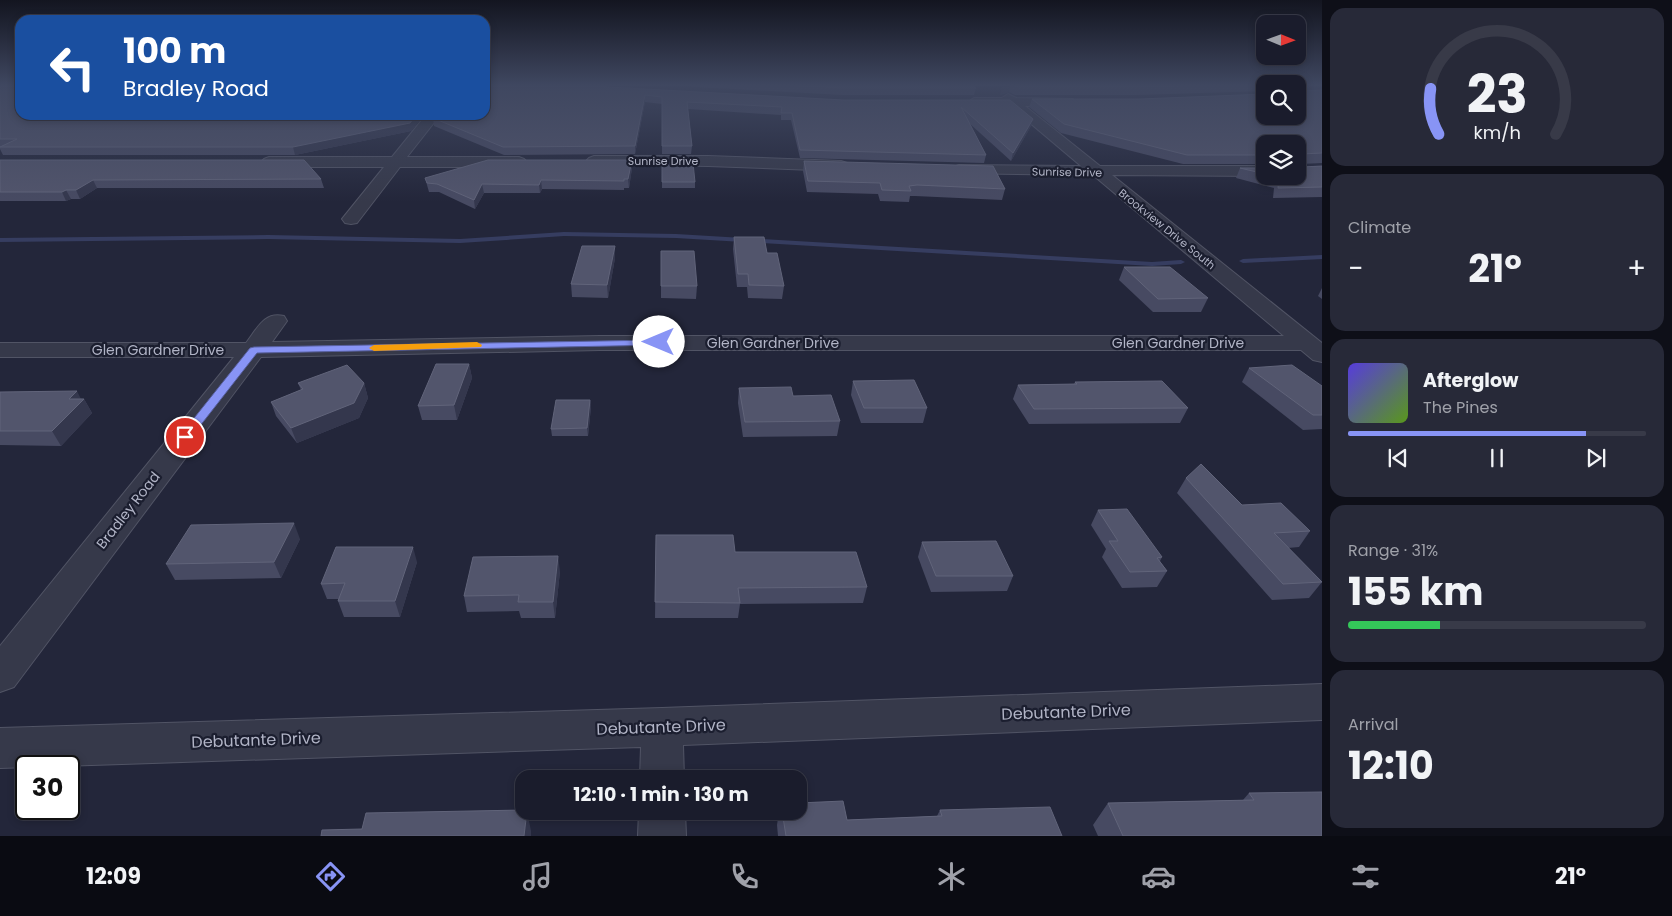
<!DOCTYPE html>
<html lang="en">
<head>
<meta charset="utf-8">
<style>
	:root { --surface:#1a1c2c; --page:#272938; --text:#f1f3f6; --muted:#9fa1a9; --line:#383a48; --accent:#8894f5 }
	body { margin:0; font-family:Poppins,sans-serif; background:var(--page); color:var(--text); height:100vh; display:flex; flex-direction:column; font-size:19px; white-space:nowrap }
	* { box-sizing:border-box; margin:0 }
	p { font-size:16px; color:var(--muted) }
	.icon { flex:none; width:28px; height:28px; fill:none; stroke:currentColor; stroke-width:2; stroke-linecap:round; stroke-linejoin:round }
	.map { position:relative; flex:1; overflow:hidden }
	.sheet { display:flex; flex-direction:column; gap:8px; padding:8px; background:#0e0f18; width:350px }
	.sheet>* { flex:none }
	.banner { position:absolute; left:15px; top:15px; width:475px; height:105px; border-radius:15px; box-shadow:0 2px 8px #0003,0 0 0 1px var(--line); background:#1a4fa0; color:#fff; overflow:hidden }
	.needle { width:32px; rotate:91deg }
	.controls { position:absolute; left:1256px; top:15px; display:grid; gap:10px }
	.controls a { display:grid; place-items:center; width:50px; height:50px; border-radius:10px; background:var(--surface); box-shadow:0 2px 8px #0003,0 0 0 1px var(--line); font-size:25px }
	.speed { position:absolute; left:15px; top:755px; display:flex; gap:10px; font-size:25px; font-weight:700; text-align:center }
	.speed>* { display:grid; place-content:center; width:65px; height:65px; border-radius:50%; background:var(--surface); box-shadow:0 2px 8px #0003,0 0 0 1px var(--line); line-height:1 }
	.speed .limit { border:2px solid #111; border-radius:8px; background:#fff; color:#111 }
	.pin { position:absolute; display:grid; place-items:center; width:42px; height:42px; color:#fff; margin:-21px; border:2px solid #fff; border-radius:50%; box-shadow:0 1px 5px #0007 }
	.me { position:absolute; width:55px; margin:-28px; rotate:270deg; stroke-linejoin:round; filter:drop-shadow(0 0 4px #0008) }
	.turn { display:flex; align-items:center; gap:18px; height:105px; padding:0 25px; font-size:22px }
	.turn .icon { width:65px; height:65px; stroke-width:2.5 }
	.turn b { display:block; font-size:35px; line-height:42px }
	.big { font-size:38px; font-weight:700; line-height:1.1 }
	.sheet .card { flex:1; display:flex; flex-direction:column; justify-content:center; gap:8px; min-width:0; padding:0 18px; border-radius:15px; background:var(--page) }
	.sheet .dial { align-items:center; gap:0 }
	.dial svg { height:130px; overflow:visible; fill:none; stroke:var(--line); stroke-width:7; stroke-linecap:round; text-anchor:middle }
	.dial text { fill:var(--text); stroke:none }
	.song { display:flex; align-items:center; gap:15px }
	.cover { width:60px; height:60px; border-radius:8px; background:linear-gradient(135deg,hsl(250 70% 55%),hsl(90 70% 35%)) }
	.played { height:5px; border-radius:2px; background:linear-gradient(90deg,var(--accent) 80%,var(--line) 80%) }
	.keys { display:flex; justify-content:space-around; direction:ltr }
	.heat { display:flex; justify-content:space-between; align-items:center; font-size:28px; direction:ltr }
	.charge { height:8px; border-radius:4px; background:linear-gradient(90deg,#34c759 31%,var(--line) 0) }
	.trip { position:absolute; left:515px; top:770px; width:292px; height:50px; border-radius:15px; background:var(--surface); box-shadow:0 2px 8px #0003,0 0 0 1px var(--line); font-weight:700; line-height:50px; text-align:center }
	.tab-bar { display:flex; height:80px; justify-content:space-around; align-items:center; background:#0a0b12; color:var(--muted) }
	.tab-bar .icon { width:35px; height:35px }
	.tab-bar .on { color:var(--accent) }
	.tab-bar b { font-size:22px; color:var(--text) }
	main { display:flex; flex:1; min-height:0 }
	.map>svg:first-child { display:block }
</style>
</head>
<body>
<main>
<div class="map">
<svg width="1322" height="836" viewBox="0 0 1322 836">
	<rect width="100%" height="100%" fill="#23263a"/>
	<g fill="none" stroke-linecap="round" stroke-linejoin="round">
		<g fill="#363d60" fill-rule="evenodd">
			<path d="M564,232L676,234L1152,262L1181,260L1185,262L1181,264L1152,266L676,238L564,236L460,243L268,239L0,242V238L268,235L460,239Z"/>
			<path d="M1322,255V259L1243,263L1239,261L1243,259Z"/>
		</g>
		<defs>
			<g id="minor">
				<path d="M1008,94L1016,98L1073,99L1075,102L1073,105L1069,106H1025L1100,166H1265V176L1112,175L1322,343V362L1313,360L1301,350H600L261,357L14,687L0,692V646L234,357H0V343H246C257,329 264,311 284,316L287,321L272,342L600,336H1284L1093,175L953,173L951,170L953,167L959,165L1081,166L1010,106H974L968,102L974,98H1002Z"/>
				<path d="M426,115H440L407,157H519L524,159L527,162L524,165L519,167H400L357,223L351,224L345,223L342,219L384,167H269L264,165L261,162L264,159L269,157H392Z"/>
				<path d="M594,156H708L841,161L847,163L849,166L847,169L841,171L708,166L589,164L586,161L589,158Z"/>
				<path d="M1322,684V720L683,745L684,779H640L641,747L0,768V728L662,708Z"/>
				<path d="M639,811H685L686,836H638Z"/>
			</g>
		</defs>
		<use href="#minor" stroke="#515465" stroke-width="2"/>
		<use href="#minor" fill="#36394a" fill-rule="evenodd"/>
	</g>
	<g fill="#474a62">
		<path d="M0,85L20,115H424L411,131L295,155H3L0,149Z"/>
		<path d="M485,85L843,100H1010L1033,119L1031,126L1011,161L969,123L986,155L984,163L800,158L791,120H781V115L688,109L692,146L691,154H662V104L645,102L635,154L504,155L434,126L433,118Z"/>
		<path d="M663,85H972L976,88L974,95H842Z"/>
		<path d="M1007,85H1265V91L1137,95H1015L1009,92L1000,95Z"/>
		<path d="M1298,85H1322V86L1300,88V89L1302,91L1322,90V163L1301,164L1302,167L1322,166V197L1273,198L1274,188L1236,178L1240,168H1265V176H1298L1265,144V164H1183L1061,133L1029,107L1032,99H1140L1265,116Z"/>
		<path d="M0,160L321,179L324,188H97L80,199H71L66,201H0Z"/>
		<path d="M804,161L1005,189L1002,200L915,196H910L909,202L880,201L878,194L807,192L803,171Z"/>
		<path d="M662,163L695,182V188H662Z"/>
		<path d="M632,168L629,188H624V190L542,189L540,193H484L475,209L439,192H429L425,178Z"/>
		<path d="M734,237L767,253L784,286L782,299L748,298L747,287H737L733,249Z"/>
		<path d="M661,251L697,286L696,299L661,298Z"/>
		<path d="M615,258L608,298L572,297L571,284Z"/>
		<path d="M1124,267L1208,298L1201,312H1153L1119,280Z"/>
		<path d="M1322,288V299L1318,296Z"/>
		<path d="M469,364L472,378L457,420H422L418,406Z"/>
		<path d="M1249,368L1322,386V429L1303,430L1242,382Z"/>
		<path d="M853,381L927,408L923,423H861L851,395Z"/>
		<path d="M1075,382L1188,408L1180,423L1029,424L1013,399L1018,385L1074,384Z"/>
		<path d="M298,383H364L368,398L359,418L297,443L276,416L271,402L301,390Z"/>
		<path d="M739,388L793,396L840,421L837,436L743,437L738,403Z"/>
		<path d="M0,392L84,399L92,413L61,446L0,445Z"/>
		<path d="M590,400L591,407L588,436H552L551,429Z"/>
		<path d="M1186,478L1242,505L1310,531L1299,547L1288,548L1322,582L1309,598L1272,600L1177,493Z"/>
		<path d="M1098,510L1162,557L1160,561L1167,571L1157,587L1122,588L1102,557L1106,549L1091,525Z"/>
		<path d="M656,535L735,552L867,587L863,603L740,604L738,618H655Z"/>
		<path d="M300,539L281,578L175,580L166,564Z"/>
		<path d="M922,542L1013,576L1007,591L931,592L918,557Z"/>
		<path d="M417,562L400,617H344L338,601V599H327L321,584Z"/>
		<path d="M560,571L555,618H521L519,611L467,612L464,596Z"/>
		<path d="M1249,793L1322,836H1098L1093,825L1108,803L1243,800Z"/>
		<path d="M940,810L1062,836H778L777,825L779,811H799L847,820L937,816Z"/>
	</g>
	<g fill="#34374d">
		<path d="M1008,85H1011L1009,92L1000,95L1002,87Z"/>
		<path d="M1298,85H1322V86L1298,88Z"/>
		<path d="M645,95V102L635,154V146Z"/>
		<path d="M416,115H424L411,131L295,155L293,147Z"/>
		<path d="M1033,119L1031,126L1011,161L1013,153Z"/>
		<path d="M632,160V168L629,188L628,179Z"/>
		<path d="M93,180L97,188L80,199L76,190Z"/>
		<path d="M541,180L542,189L540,193L539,185Z"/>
		<path d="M482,184L484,193L475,209L474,200Z"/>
		<path d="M66,190L71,199L66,201L62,192Z"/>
		<path d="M615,246V258L608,298L607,285Z"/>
		<path d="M469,364L472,378L457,420L454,405Z"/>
		<path d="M364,383L368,398L359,418L297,443L291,428Z"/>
		<path d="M77,391L82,401L84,399L92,413L61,446L52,431L69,399Z"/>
		<path d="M590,400L591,407L588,436L587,428Z"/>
		<path d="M294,523L300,539L281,578L274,562Z"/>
		<path d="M413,547L417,562L400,617L395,601Z"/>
		<path d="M558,556L560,571L555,618L553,602Z"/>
		<path d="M527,811L531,831V836H524Z"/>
	</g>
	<g fill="#52556c" stroke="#61647a">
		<path d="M0,85H20V115H416L410,123L293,147H0L17,139H0Z"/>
		<path d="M485,85H573L843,100H1010L1033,119L1013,153L961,107L986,155L800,150L792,113H781L782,107L687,102L692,146H662V97L645,95L635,146L503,147L433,118L436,115H485Z"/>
		<path d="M785,85H972L976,88H843Z"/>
		<path d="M1013,85H1199L1140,87H1017Z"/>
		<path d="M1298,85H1300V89L1302,91L1322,90V153L1301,154L1302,167L1322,166V187L1278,188L1279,178L1274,176H1298V144H1265V155H1187L1064,124L1032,99H1140L1265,94V116H1298Z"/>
		<path d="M0,160H304L321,179L93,180L76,190H66L62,192H0Z"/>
		<path d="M488,160H632L628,179H624V181L541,180L539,185L482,184L474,200L437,184L427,183L425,178Z"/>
		<path d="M804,161L993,166L1005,189L917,185L909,186L911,191L882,190L880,183L808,181Z"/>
		<path d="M662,163H693L695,182H662Z"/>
		<path d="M1240,168H1265V174Z"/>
		<path d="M734,237H764L767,253H777L784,286L749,285L748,274H738Z"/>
		<path d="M582,246H615L607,285L571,284Z"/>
		<path d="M661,251H694L697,286H661Z"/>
		<path d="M1124,267H1170L1208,298L1158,299Z"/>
		<path d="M436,364H469L454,405L418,406Z"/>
		<path d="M347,365L364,383L354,403L291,428L271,402L303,389L298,383Z"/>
		<path d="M1292,365L1322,386V415H1313L1249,368Z"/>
		<path d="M914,380L927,408H864L853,381Z"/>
		<path d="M1162,381L1188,408L1034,409L1018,385L1077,384L1075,382Z"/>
		<path d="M791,387L793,396L831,395L840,421L745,422L739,388Z"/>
		<path d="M77,391L69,399H84L52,431H0V392Z"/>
		<path d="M556,400H590L587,428L551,429Z"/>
		<path d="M1201,464L1242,505L1281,503L1310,531L1274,533L1322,582L1283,584L1186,478Z"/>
		<path d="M1127,509L1162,557L1157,558L1167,571L1130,572L1109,541H1118L1098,510Z"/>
		<path d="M294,523L274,562L166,564L191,525Z"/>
		<path d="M656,535H733L735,552H856L867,587L738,588L740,603L655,602Z"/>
		<path d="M996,541L1013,576H936L922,542Z"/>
		<path d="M336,547H413L395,601H338L345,583L321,584Z"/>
		<path d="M558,556L553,602H518L519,595L464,596L473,557Z"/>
		<path d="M1322,792V836H1123L1108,803L1254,800L1249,793Z"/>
		<path d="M843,801L847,820L942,816L940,810L1050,807L1062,836H786L782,811H799V803Z"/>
		<path d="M524,810V811H527L524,836H321L322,830L362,829L366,813Z"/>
	</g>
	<linearGradient id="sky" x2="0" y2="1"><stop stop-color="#131520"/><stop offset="0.42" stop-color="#3f4760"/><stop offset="1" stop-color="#3f4760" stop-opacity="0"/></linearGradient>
	<rect width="1322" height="202" fill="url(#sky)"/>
	<path fill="#8894f5" stroke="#58609f" d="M659,340H662V345L257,353L189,440L185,441L179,437L250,348L254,347Z"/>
	<path fill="#f59e0b" d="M477,342L482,345L481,347L374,351L369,348L374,345Z"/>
	<g text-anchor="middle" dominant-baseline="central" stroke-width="4.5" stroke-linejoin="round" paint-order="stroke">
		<g font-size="11" fill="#b1b4c6" stroke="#1b1e2f">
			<text x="663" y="161">Sunrise Drive</text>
			<text transform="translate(1067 172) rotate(1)">Sunrise Drive</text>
			<text transform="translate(1167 229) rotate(39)">Brookview Drive South</text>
		</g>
		<g font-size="14" fill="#b1b4c6" stroke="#1b1e2f">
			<text x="773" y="343">Glen Gardner Drive</text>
			<text x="1178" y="343">Glen Gardner Drive</text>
			<text x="158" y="350">Glen Gardner Drive</text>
			<text transform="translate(128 510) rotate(-52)">Bradley Road</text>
		</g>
		<g font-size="16" fill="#b1b4c6" stroke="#1b1e2f">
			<text transform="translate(1066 712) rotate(-2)">Debutante Drive</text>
			<text transform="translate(661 727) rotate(-2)">Debutante Drive</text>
			<text transform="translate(256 740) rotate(-2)">Debutante Drive</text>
		</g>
	</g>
</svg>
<div class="controls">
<a><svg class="needle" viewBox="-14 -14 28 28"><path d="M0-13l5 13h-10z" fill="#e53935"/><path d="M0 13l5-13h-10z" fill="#9fa1a9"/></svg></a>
<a><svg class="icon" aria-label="search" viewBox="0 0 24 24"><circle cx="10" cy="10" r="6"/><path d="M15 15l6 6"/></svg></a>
<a><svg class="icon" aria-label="layers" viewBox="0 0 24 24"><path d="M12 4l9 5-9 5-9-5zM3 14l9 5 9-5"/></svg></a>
</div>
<div class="speed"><div class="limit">30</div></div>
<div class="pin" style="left:185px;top:437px;background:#d93025"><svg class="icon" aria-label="arrive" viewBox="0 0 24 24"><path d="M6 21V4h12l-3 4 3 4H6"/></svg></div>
<svg class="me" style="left:659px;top:342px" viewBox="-20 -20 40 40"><circle r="19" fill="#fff"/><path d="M0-13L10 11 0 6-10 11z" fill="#8894f5"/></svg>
<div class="trip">12:10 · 1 min · 130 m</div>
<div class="banner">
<div class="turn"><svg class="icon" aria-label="left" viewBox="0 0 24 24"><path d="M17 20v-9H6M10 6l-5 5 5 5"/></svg><div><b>100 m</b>Bradley Road</div></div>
</div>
</div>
<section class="sheet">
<div class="card dial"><svg viewBox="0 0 100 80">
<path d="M14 69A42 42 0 1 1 86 69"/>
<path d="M14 69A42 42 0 0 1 9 41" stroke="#8894f5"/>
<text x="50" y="56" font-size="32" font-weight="700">23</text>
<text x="50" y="72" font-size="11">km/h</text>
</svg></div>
<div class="card"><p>Climate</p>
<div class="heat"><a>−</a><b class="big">21°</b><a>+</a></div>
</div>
<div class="card">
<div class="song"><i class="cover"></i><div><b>Afterglow</b><p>The Pines</p></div></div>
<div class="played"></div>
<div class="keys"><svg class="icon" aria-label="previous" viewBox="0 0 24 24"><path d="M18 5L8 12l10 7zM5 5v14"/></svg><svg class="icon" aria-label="pause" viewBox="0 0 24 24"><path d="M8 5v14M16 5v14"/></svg><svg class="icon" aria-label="next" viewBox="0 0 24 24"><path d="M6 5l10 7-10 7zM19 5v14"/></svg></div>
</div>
<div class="card"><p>Range · 31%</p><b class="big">155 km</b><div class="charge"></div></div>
<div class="card"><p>Arrival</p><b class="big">12:10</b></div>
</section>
</main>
<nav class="tab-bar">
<b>12:09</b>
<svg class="icon on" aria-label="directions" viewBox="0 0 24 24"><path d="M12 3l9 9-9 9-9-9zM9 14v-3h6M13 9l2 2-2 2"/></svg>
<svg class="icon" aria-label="music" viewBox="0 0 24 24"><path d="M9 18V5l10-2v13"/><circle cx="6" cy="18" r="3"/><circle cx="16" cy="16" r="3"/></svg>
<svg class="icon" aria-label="phone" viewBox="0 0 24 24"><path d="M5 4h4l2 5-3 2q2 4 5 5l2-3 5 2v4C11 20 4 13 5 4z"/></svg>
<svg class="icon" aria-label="climate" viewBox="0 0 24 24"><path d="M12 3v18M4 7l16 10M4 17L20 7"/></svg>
<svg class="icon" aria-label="car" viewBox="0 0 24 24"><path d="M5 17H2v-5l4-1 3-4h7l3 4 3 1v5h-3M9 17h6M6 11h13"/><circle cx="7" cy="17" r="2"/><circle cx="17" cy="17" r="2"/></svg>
<svg class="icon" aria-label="filters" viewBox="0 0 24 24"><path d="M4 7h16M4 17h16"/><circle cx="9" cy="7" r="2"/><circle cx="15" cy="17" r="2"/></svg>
<b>21°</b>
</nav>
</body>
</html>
